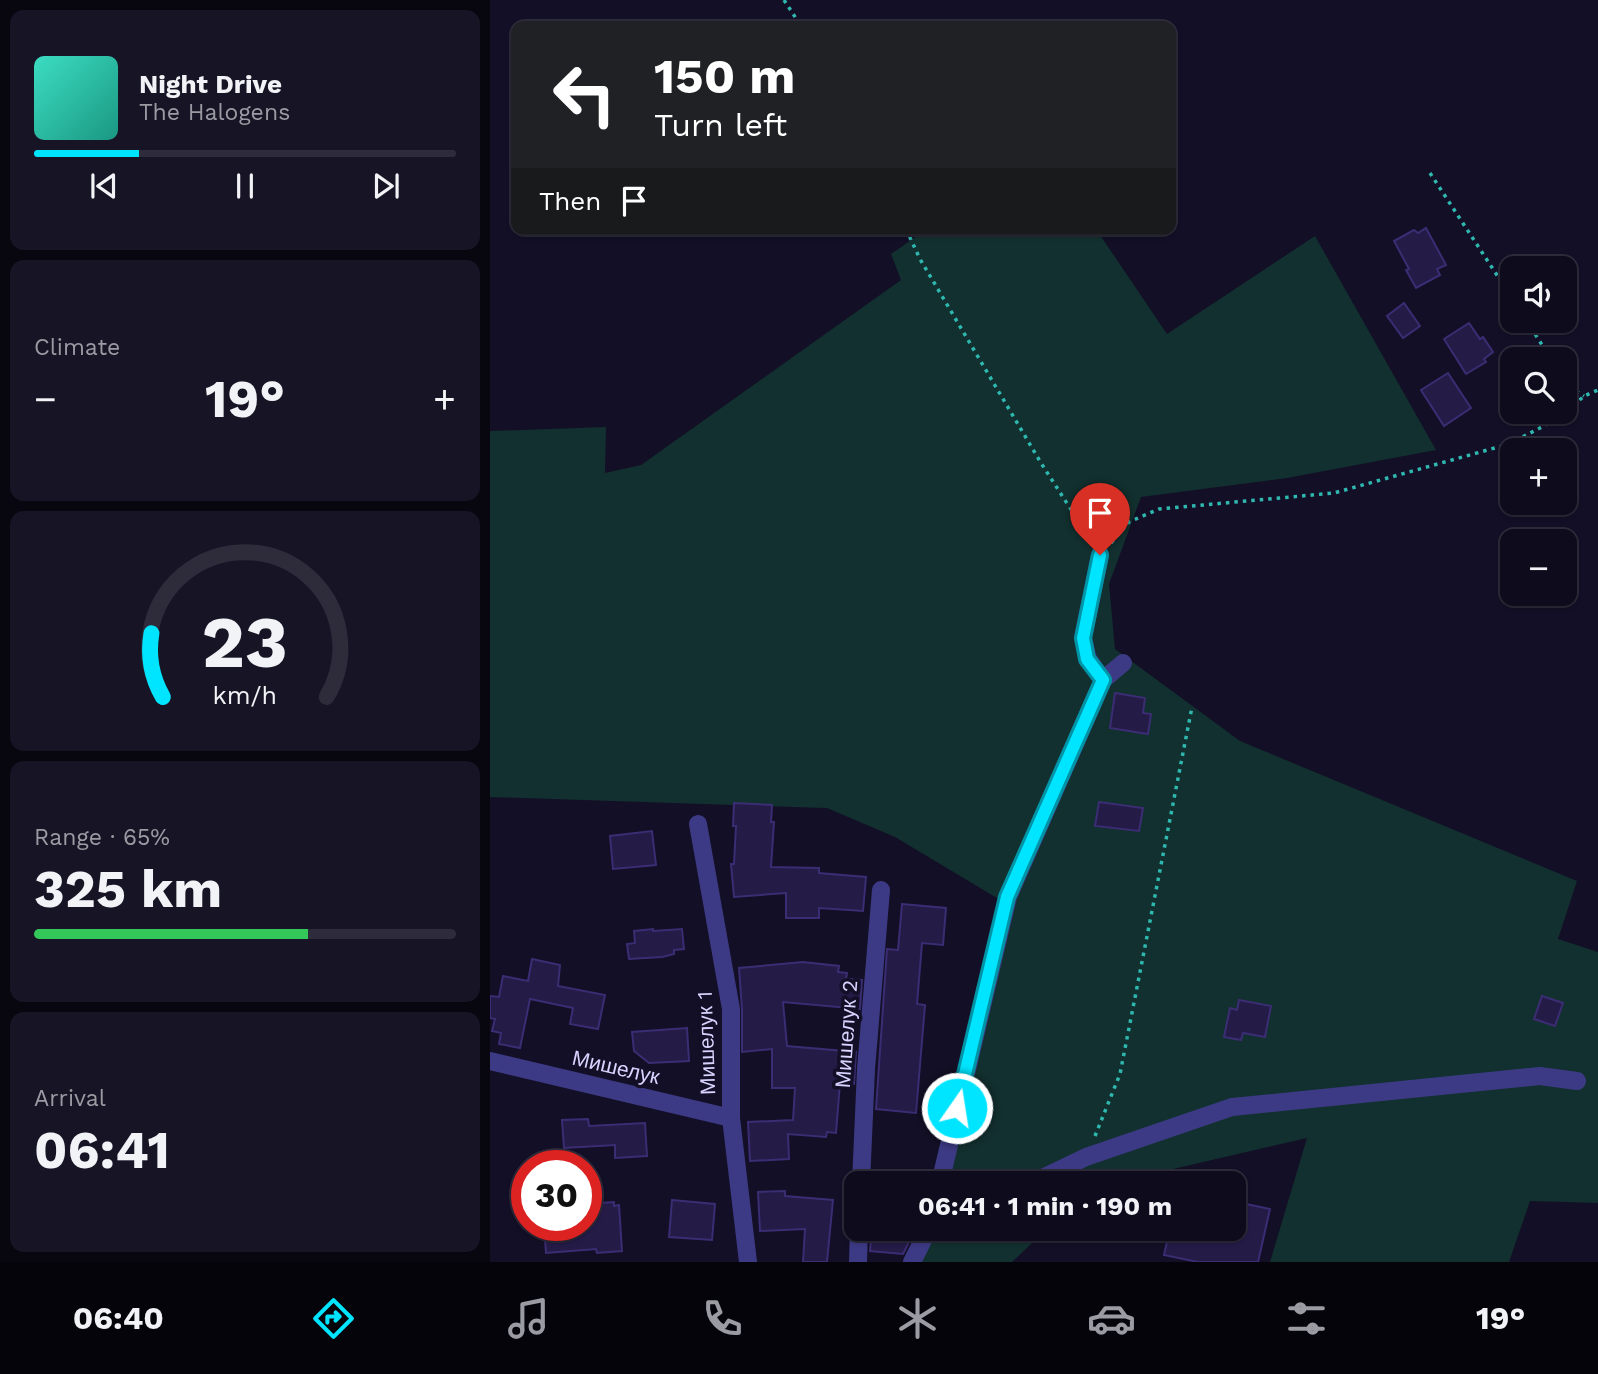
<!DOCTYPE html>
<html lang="en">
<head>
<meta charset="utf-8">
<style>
	:root { --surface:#0e0b1c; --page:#171425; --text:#f1f3f6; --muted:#9b9ba3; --line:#2e2b3b; --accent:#00e5ff }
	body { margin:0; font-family:"Work Sans",sans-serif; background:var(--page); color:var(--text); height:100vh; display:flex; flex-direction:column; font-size:26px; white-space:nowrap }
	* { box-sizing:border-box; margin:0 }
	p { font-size:23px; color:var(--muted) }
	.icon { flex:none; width:38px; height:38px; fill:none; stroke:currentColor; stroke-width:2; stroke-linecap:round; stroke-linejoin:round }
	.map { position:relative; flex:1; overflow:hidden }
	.drawer { display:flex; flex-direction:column; gap:10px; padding:10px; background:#08060f; width:490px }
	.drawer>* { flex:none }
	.guide { position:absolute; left:21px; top:21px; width:665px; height:214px; border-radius:14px; box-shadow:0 2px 5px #0004,0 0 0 2px var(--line); background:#202124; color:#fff; overflow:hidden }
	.tools { position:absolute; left:1010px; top:256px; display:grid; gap:14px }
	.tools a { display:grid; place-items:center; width:77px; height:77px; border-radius:14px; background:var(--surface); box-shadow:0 2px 5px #0004,0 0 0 2px var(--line); font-size:35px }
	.speed { position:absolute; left:21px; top:1150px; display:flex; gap:14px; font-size:35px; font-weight:700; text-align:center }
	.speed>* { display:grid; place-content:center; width:91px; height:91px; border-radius:50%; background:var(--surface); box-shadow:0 2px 5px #0004,0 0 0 2px var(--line); line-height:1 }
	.speed .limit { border:10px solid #d22; background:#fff; color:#111 }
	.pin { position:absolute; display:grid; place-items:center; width:60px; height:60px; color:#fff; margin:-72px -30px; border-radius:50% 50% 50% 0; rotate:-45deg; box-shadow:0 0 7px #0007 }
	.pin .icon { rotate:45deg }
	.me { position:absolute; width:77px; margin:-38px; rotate:13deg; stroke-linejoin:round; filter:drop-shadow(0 0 5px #0008) }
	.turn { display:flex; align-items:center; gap:24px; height:147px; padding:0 28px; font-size:32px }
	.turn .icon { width:91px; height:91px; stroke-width:2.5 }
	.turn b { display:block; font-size:49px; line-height:60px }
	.then { display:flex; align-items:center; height:66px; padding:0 28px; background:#0003; gap:14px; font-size:26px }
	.big { font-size:52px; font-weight:700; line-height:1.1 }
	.drawer .tile { flex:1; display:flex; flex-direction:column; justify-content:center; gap:10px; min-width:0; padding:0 24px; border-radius:14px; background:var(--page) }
	.drawer .dial { align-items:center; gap:0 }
	.dial svg { height:182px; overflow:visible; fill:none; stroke:var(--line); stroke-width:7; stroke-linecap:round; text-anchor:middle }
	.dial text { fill:var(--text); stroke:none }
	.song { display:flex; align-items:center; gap:21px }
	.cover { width:84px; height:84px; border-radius:10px; background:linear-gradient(135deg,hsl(170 70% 55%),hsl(170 70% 35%)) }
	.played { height:7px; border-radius:4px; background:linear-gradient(90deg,var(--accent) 25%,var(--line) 25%) }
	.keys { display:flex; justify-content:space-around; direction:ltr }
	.heat { display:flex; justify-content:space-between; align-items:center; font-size:38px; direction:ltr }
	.charge { height:10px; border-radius:5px; background:linear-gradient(90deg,#34c759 65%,var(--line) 0) }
	.trip { position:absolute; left:354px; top:1171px; width:402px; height:70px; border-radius:14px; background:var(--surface); box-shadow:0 2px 5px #0004,0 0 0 2px var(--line); font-weight:700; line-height:70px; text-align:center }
	.menu { display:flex; height:112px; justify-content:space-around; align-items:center; background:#06040b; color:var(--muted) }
	.menu .icon { width:49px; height:49px }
	.menu .selected { color:var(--accent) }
	.menu b { font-size:32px; color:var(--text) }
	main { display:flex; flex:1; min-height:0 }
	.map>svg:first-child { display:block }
</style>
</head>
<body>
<main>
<section class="drawer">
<div class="tile">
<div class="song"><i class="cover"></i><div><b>Night Drive</b><p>The Halogens</p></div></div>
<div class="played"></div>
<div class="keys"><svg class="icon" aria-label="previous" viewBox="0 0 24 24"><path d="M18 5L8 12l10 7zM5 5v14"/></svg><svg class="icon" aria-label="pause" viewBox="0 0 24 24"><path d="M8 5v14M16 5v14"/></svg><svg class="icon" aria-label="next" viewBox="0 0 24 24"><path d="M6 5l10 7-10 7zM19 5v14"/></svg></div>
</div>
<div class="tile"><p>Climate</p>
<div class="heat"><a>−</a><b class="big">19°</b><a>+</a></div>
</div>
<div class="tile dial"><svg viewBox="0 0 100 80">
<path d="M14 69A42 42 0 1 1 86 69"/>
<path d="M14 69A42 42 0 0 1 9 41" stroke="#00e5ff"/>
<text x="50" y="56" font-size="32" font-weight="700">23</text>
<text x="50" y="72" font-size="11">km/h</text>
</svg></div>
<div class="tile"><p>Range · 65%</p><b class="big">325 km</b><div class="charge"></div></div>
<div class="tile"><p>Arrival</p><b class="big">06:41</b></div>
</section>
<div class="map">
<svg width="1108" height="1262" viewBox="0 0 1108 1262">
	<rect width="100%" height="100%" fill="#130f26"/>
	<g fill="#12302f">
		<path d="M437,229H606L677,334L825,236L946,450L797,478L651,497L619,584L625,649L750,741L1087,881L1068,939L1108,952V1203L1040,1201L1019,1262H780L817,1138L666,1173L644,1183H449L517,904L405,837L337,808L0,797V431L116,427L115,473L151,465L411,280L401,254Z"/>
		<path d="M438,1229H557L522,1262H421Z"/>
	</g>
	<g fill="#241b47" stroke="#3b2d73" stroke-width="2">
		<path d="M936,228L956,265L947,269L950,275L926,288L916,270L919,269L904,241L924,230L928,233Z"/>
		<path d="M914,303L930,326L913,338L897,316Z"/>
		<path d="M979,323L990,339L993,337L1003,352L994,359L996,362L976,374L954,339Z"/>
		<path d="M958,373L981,408L954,426L931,390Z"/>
		<path d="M625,693L655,698L653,713L661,714L658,734L620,728Z"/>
		<path d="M609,802L653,808L649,831L605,826Z"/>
		<path d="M244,803L282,805L281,822H284L281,867L329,868V873L376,877L373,911L329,908V918H296V893L244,897L241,864H244L246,826H243Z"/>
		<path d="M162,831L166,865L123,869L120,836Z"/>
		<path d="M412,904L456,908L453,945L432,943L427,1004L435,1005L426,1113L386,1109L397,949L408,950Z"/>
		<path d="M163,929V931L192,929L194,949L184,950V954L172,957L139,959L137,944L145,943L144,931Z"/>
		<path d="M42,959L70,965L68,986L115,995L108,1029L80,1024L83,1008L40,999L30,1048L9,1044L11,1033L2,1031L5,1019L0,1018V996L9,997L13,976L38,981Z"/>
		<path d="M313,962L349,966L348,972L357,973L356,979L372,980L370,1009L293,1002L297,1046L366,1052L364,1084L350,1083L346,1133L337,1132L336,1137L298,1134L299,1159L260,1161L258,1122L303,1120L305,1088H282V1049L252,1052V1009L249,968Z"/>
		<path d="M1052,996L1073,1003L1065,1026L1044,1019Z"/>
		<path d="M749,1000L781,1006L775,1037L753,1033L751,1040L734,1037L740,1008L747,1010Z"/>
		<path d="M197,1028L199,1061L159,1063L144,1051L142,1032Z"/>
		<path d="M98,1119L99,1126L155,1123L157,1156L125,1158V1145L74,1148L72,1120Z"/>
		<path d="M295,1191V1196L343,1200L337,1262H313L315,1229L270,1231L268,1192Z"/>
		<path d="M182,1200L225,1204L222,1240L179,1237Z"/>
		<path d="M124,1202V1206L129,1205L132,1251L107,1253L106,1249L56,1253L54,1225H96V1204Z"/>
		<path d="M747,1202L780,1209L768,1262H708L674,1255L680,1228H708L740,1236L742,1228H744Z"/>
		<path d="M382,1228H420L418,1244L413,1254L380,1251Z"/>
	</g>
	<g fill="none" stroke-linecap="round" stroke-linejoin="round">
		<g stroke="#2fb8b0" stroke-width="3.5" stroke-dasharray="3.5 5" stroke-linecap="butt">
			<path d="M294,0L311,26"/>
			<path d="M940,173L1022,298"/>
			<path d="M416,229L430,259L551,463L602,542"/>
			<path d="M1036,320L1061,359"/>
			<path d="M1074,379L1081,388L1094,396"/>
			<path d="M621,543L639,522L669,509L844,493L1019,444L1071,417L1094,396L1108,390"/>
			<path d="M605,1136L630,1074L702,707"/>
		</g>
		<g stroke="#3d3a85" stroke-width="18">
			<path d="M610,555L593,638L598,659L613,680"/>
			<path d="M208,824L241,1009V1118L258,1262"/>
			<path d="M0,1061L241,1118"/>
			<path d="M371,1183L376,1069L391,890"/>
			<path d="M450,1183L518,897L613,680L633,663"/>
			<path d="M542,1183L596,1157L742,1107L1050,1076L1087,1081"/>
			<path d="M368,1262L369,1228"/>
			<path d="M422,1262L439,1228"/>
		</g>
	</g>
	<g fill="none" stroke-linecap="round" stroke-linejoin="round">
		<defs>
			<path id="route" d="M467,1108L517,897L613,680L597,659L593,638L610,555"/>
		</defs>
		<use href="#route" stroke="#0095a6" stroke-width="18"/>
		<use href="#route" stroke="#00e5ff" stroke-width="12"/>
	</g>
	<g text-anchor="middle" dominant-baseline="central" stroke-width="7" stroke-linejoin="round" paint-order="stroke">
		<g font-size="21" fill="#d9d4ff" stroke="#130f26">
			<text transform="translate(356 1034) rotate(-86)">Мишелук 2</text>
			<text transform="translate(216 1043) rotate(-92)">Мишелук 1</text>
			<text transform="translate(126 1067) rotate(13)">Мишелук</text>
		</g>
	</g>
</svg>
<div class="tools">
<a><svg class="icon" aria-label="sound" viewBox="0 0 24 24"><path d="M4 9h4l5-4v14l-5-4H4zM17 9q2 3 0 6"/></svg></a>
<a><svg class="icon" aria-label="search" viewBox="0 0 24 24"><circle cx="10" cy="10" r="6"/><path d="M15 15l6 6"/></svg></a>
<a>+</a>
<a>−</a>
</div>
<div class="speed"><div class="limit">30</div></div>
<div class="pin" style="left:610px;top:555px;background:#d93025"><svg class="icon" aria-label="arrive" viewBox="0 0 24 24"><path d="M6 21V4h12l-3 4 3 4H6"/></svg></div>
<svg class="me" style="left:467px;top:1108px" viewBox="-20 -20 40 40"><circle r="17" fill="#00e5ff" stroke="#fff" stroke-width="3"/><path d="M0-11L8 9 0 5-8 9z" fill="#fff"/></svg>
<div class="trip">06:41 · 1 min · 190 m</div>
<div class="guide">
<div class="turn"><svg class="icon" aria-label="left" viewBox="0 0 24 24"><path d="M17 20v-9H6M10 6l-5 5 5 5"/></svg><div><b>150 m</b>Turn left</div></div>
<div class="then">Then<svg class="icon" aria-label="arrive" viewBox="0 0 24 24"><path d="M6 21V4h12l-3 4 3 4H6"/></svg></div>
</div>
</div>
</main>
<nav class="menu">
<b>06:40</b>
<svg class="icon selected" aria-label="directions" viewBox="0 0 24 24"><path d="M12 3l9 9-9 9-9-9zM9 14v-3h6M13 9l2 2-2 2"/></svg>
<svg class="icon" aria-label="music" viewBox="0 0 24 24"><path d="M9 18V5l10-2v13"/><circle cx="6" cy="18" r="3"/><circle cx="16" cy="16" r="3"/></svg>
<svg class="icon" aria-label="phone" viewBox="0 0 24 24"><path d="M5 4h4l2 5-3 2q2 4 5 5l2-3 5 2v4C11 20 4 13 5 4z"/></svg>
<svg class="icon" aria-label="climate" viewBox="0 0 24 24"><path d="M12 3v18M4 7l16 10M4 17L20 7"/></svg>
<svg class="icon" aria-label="car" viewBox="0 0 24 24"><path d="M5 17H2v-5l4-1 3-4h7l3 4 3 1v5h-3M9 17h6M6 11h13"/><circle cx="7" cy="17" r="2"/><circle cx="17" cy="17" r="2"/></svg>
<svg class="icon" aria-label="filters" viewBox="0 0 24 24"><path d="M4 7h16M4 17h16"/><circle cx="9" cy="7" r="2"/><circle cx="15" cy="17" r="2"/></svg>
<b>19°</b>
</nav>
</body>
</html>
